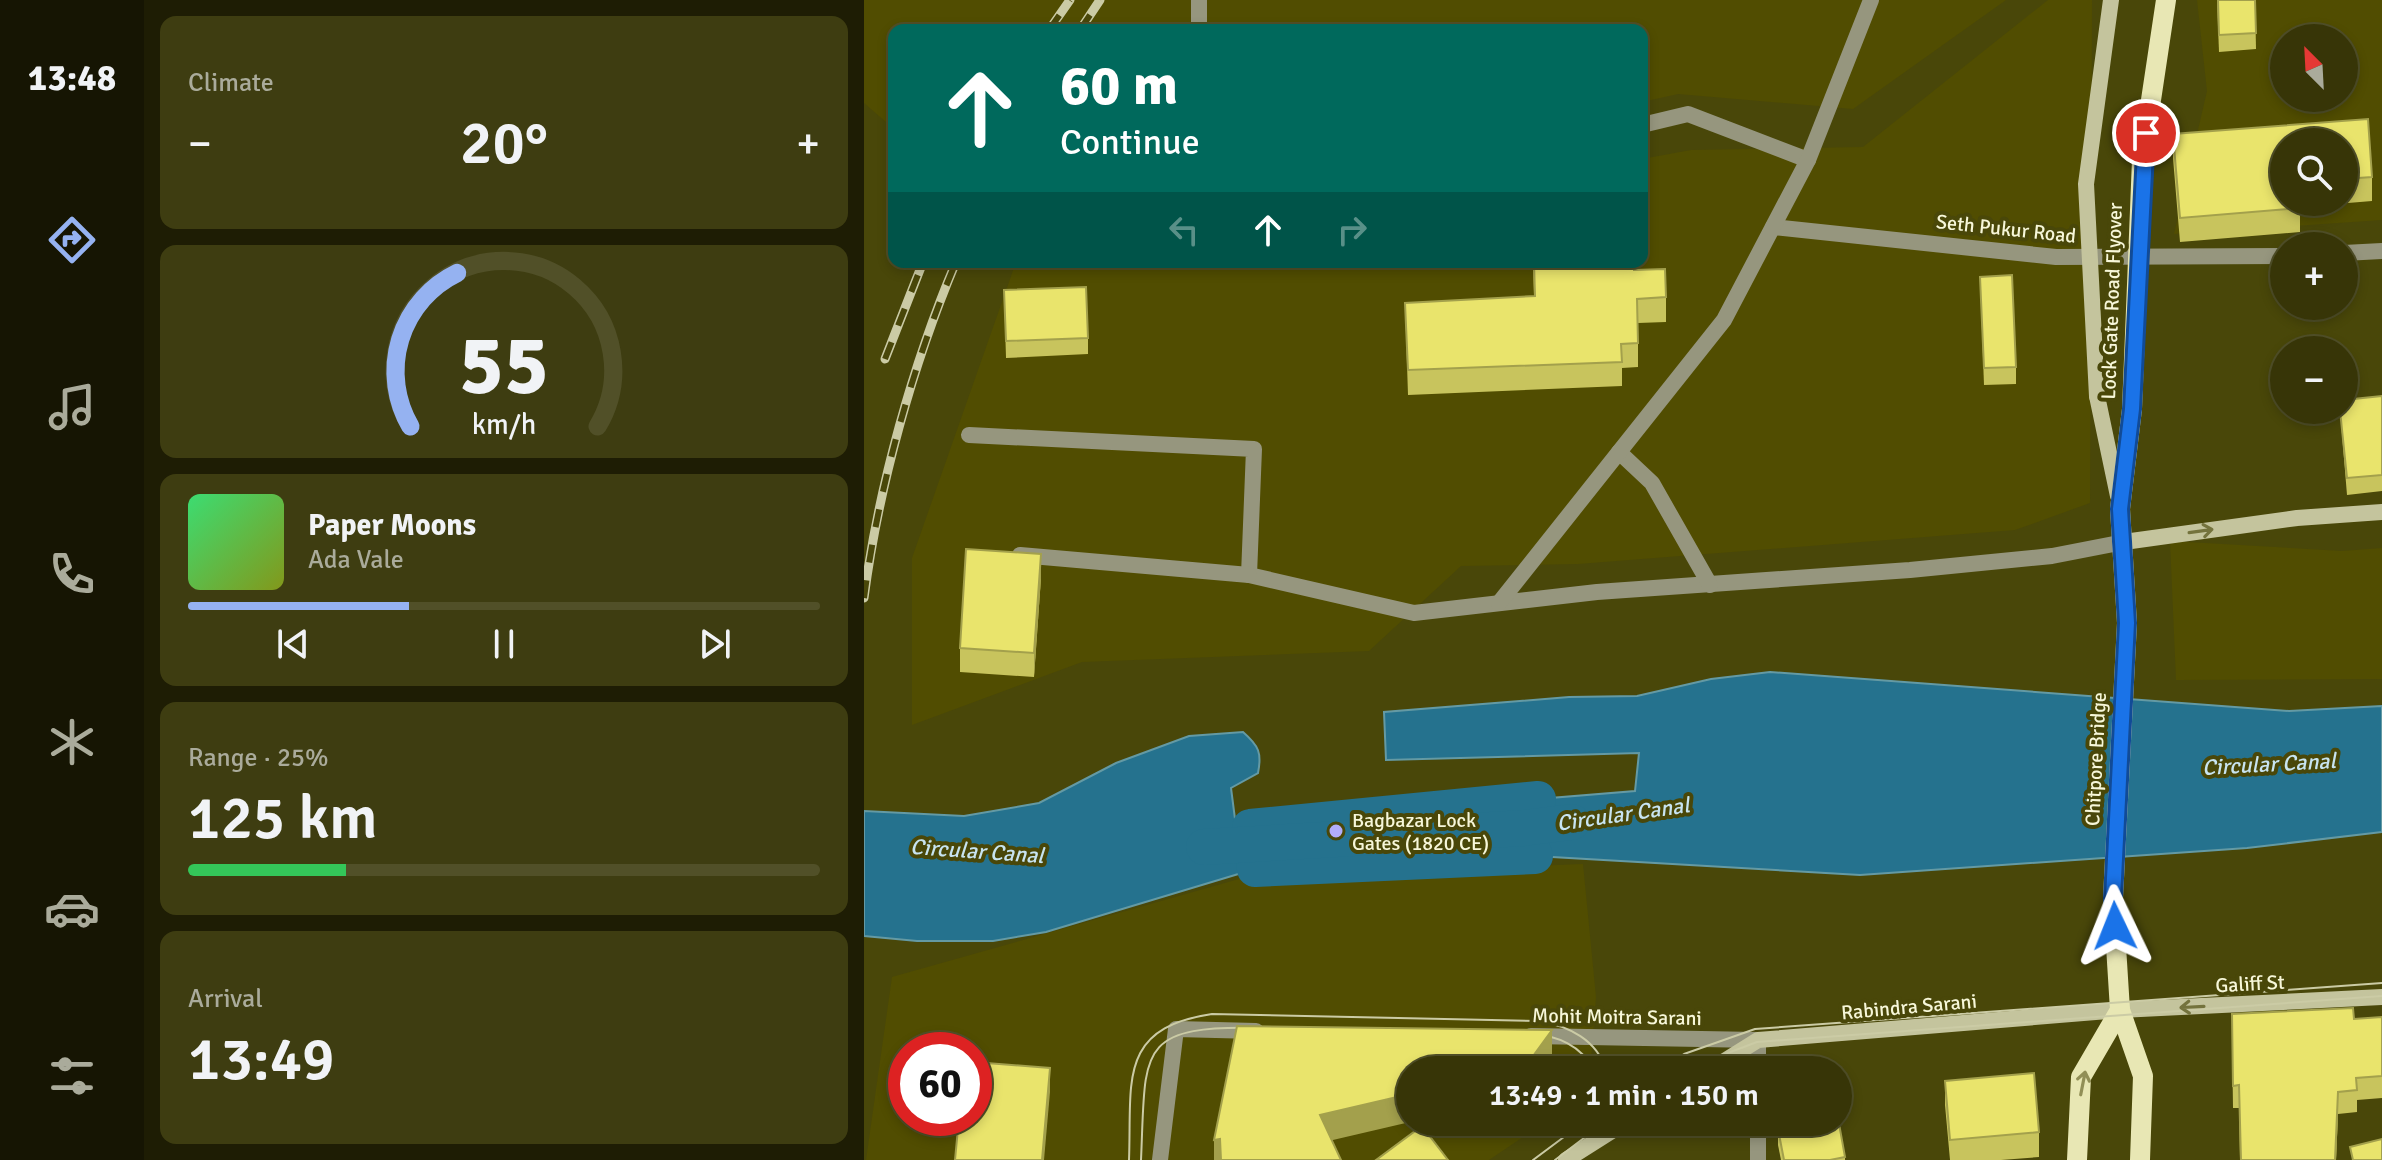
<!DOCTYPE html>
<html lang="en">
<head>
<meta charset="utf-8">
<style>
	:root { --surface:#373507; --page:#3e3d11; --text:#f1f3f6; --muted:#aaab9b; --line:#515028; --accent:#95b2f1 }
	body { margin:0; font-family:Signika,sans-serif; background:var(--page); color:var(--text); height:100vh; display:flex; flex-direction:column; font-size:30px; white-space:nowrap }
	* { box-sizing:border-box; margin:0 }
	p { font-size:26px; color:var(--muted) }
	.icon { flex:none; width:44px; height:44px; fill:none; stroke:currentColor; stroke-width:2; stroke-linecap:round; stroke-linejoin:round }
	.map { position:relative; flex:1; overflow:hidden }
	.drawer { display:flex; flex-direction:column; gap:16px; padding:16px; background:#1e1d04; width:720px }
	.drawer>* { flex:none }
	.banner { position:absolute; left:24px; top:24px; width:760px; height:244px; border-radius:16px; box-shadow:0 4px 12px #0003,0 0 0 2px var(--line); background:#00695c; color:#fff; overflow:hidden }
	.needle { width:52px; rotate:336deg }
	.fabs { position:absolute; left:1406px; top:24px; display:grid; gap:16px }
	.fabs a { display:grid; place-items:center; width:88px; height:88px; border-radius:50%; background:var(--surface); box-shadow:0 4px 12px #0003,0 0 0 2px var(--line); font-size:40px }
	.speed { position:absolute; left:24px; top:1032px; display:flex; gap:16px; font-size:40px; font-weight:700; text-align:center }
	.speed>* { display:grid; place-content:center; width:104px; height:104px; border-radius:50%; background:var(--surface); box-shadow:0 4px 12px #0003,0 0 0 2px var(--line); line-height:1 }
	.speed .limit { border:12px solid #d22; background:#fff; color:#111 }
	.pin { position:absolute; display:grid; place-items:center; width:68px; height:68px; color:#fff; margin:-34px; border:4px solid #fff; border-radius:50%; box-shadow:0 2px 8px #0007 }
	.me { position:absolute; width:88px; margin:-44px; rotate:358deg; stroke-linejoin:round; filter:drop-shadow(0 0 6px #0008) }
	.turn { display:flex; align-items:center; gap:28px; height:168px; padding:0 40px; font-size:36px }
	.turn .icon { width:104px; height:104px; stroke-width:2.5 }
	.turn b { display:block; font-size:56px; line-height:68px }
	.lanes { display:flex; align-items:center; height:76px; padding:0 40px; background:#0003; justify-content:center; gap:40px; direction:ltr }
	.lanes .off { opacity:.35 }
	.big { font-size:60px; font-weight:600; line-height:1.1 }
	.drawer .card { flex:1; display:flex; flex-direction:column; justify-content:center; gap:12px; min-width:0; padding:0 28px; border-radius:16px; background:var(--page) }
	.drawer .dial { align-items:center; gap:0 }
	.dial svg { height:208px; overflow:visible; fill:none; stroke:var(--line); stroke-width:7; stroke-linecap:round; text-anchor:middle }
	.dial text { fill:var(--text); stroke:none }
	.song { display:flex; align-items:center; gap:24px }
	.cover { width:96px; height:96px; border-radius:12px; background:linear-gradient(135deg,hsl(140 70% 55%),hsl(70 70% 35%)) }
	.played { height:8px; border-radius:4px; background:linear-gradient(90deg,var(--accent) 35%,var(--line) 35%) }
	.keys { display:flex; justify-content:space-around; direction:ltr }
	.heat { display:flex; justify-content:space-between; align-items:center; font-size:44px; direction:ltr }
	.charge { height:12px; border-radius:6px; background:linear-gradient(90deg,#34c759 25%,var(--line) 0) }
	.trip { position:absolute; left:532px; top:1056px; width:456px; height:80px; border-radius:40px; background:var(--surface); box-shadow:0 4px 12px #0003,0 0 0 2px var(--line); font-weight:600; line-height:80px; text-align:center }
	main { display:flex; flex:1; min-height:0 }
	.tabs { display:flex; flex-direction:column; width:144px; justify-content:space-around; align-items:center; background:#161503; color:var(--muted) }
	.tabs .icon { width:56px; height:56px }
	.tabs .current { color:var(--accent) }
	.tabs b { font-size:36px; color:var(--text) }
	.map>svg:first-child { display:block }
</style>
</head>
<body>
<main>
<nav class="tabs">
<b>13:48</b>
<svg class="icon current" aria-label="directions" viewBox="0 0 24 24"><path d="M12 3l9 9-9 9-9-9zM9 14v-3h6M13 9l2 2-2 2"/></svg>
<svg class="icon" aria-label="music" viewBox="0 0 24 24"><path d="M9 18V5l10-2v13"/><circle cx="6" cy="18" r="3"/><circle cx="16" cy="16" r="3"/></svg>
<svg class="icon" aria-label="phone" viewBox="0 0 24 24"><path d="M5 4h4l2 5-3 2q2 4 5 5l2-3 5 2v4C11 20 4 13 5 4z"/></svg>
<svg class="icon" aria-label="climate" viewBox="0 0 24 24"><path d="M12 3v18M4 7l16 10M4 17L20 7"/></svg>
<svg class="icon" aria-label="car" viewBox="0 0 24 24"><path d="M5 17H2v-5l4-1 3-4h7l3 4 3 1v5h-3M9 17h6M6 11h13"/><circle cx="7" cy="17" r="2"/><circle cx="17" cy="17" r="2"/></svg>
<svg class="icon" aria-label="filters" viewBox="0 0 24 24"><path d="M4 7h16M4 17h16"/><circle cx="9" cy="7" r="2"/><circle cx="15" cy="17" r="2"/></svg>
</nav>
<section class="drawer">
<div class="card"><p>Climate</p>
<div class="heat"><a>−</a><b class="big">20°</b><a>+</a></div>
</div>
<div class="card dial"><svg viewBox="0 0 100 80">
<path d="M14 69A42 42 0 1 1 86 69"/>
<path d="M14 69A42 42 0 0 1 32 10" stroke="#95b2f1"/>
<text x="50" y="56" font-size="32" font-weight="700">55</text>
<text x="50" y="72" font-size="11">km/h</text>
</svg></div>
<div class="card">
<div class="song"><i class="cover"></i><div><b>Paper Moons</b><p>Ada Vale</p></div></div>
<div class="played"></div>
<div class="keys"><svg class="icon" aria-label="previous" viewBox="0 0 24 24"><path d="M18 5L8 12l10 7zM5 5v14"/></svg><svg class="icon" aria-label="pause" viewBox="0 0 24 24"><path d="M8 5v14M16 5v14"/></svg><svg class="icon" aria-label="next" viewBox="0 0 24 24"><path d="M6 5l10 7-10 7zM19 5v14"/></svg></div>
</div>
<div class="card"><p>Range · 25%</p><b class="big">125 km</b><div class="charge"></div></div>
<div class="card"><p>Arrival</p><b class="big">13:49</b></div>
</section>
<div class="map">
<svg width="1518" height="1160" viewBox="0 0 1518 1160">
	<rect width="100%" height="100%" fill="#494709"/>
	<g fill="#514d01" fill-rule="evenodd">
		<path d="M0,0H1142L989,109L814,94L778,102V30H30V129L0,103Z"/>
		<path d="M1184,0H1228L1226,503L1151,530L714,564L597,566L505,651L218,662L48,725V558L152,262H778V159L827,150L999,147Z"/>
		<path d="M1333,0H1518V220L1310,234L1343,91ZM1420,38H1480V98H1420ZM1420,142H1480V202H1420Z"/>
		<path d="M1306,541L1478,551L1518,548V679L1312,680Z"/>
		<path d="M719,864L732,997L726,1070H546V1122H681L625,1160H2L28,977L382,877ZM42,1050H110V1118H42Z"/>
	</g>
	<g fill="#25728e" stroke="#649aa4" stroke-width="2">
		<path d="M906,672L1425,711L1518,706V832L1383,848L996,875L671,856L660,828L674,799L771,791L775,753L522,760L520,712L705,697L773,696L847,679Z"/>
		<path d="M379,732C395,746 398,753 394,773L367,788L371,819L386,827L391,869L182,932L129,941H53L0,936V811L100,816L175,803L252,763L325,736Z"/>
	</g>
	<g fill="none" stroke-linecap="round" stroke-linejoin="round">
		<g stroke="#25728e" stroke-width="36">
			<path d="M674,799L660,828L671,856L391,869L386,827Z"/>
			<path d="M340,847L660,828L708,822"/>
		</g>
		<g stroke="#96967e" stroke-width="16">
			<path d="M335,30V0"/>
			<path d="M778,125L824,114L944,160"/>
			<path d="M105,435L390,449L385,575L550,613L733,592L1046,570L1188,556L1260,542"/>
			<path d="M156,555L385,575"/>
			<path d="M667,1036L894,1040"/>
			<path d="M296,1160L312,1029L392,1031"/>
		</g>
		<g stroke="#96967e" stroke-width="16">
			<path d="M909,227L1192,257L1420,256"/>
			<path d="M1480,253L1518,251"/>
			<path d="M755,452L788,483L846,585"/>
			<path d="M635,603L860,320L944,160L1007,0"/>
			<path d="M894,1040V1070"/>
			<path d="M894,1122V1160"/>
		</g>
		<g stroke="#c4c49d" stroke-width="16">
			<path d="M1233,396L1254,496"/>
			<path d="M1260,542L1433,518L1518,512"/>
			<path d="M846,1070L894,1040L1256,1010L1518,997"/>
			<path d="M702,1160L762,1122"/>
		</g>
		<g stroke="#e8e7b4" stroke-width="20">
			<path d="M1256,1010L1279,1076L1276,1160"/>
			<path d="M1213,1160L1217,1077L1256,1010L1249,898L1263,623L1256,509L1268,409"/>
		</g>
		<g stroke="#cbcba5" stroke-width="2">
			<path d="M667,1034C692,1035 719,1046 729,1070"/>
			<path d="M795,1070L820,1054L891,1029L1518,983"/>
			<path d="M819,1070L893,1042L1518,996"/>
			<path d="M265,1160C268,1082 253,1028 348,1014L675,1021C705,1026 733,1040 742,1070"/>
			<path d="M277,1160C282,1051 271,1025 395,1028"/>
			<path d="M669,1160L720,1122"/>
			<path d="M691,1160L741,1122"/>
		</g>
		<defs>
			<g id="rail">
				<path d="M185,30L206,0"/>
				<path d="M216,30L236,0"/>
				<path d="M21,359L59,262"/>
				<path d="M0,598C14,489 49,363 92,262"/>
			</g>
		</defs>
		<use href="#rail" stroke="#cbcba5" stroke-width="9"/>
		<use href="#rail" stroke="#494709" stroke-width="6" stroke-dasharray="18" stroke-linecap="butt"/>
		<path stroke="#c4c49d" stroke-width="16" d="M1233,396L1222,184L1247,0"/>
		<path stroke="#e8e7b4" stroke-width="20" d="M1268,409L1278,160L1302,0"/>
	</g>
	<g fill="#c8c45d" fill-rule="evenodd">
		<path d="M1353,0H1391L1392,49L1355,52Z"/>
		<path d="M1504,119L1508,177V201L1436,207V232L1316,242L1309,158V134ZM1420,142H1480V202H1420Z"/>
		<path d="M669,262H770V270L802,297V322L774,323V367L758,368V386L544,395L541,303L670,296Z"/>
		<path d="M1116,277L1152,367V384L1120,385Z"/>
		<path d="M140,290L224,338V354L142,358Z"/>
		<path d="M1518,396V491L1483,495L1476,410H1480Z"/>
		<path d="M177,578L170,677L96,672V648Z"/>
		<path d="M1518,1017V1098L1493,1100V1112L1474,1114L1472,1160H1376L1375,1108H1369L1368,1037L1490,1019Z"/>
		<path d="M1081,1081L1175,1132V1157L1137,1160H1086L1081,1105Z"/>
		<path d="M914,1129L981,1157V1160H917L914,1145Z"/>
	</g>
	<g fill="#a3a04c">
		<path d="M177,554V578L170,677V653Z"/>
		<path d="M688,1030V1058L679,1070H648Z"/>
		<path d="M186,1068V1092L180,1160H178Z"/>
		<path d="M1474,1092V1114L1472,1160H1471Z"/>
		<path d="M546,1094V1122L456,1143V1115Z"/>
		<path d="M356,1139V1160H350V1140Z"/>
	</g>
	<g fill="#e9e46c" stroke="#a3a04c" stroke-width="2">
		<path d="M1354,0H1391L1392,33L1355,35Z"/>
		<path d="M1504,119L1508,177L1480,179V142H1420V202H1435L1436,208L1316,218L1309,134Z"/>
		<path d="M670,262H770V270L801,269L802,297L773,299L774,343L757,344L758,362L544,370L541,303L671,296Z"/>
		<path d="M1148,275L1152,367L1120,368L1116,277Z"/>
		<path d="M222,287L224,338L142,341L140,290Z"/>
		<path d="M1518,396V475L1483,478L1476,410H1480V400Z"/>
		<path d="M102,549L177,554L170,653L96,648Z"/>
		<path d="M1489,1008L1490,1019L1518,1017V1076L1492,1078L1493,1090L1474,1092L1471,1160H1377L1375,1085L1369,1086L1368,1014Z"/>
		<path d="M373,1026L688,1030L661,1067L648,1070H546V1094L456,1115L477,1160H357L356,1139L350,1140Z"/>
		<path d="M110,1062L186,1068L178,1160H91L95,1118H110Z"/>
		<path d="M1170,1073L1175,1132L1086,1140L1081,1081Z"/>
		<path d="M974,1118L981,1157L966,1160H920L914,1129L946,1122H974Z"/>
		<path d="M558,1126L584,1160H512Z"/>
		<path d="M1518,1139V1160H1489L1486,1147Z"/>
	</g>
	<defs><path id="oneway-shaft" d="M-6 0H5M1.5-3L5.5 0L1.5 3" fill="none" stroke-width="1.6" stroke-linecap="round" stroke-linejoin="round" transform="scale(2)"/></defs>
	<g stroke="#74733d">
		<use href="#oneway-shaft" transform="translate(1337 531) rotate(-8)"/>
		<use href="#oneway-shaft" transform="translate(1328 1007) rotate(177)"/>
	</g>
	<use stroke="#918f56" href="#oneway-shaft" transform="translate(1219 1083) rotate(-79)"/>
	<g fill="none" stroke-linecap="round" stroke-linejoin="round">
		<defs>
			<path id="route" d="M1251,926L1249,898L1263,623L1256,509L1268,409L1282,133"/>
		</defs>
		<use href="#route" stroke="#114b97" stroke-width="20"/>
		<use href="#route" stroke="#1a73e8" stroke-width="14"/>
	</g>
	<circle fill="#b2adf9" stroke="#494709" stroke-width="3" cx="472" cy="831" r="8"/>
	<g text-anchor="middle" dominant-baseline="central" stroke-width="8" stroke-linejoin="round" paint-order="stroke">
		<g font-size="20" fill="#f7f7d9" stroke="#494709">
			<text transform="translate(1142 229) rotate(6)">Seth Pukur Road</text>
			<text transform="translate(1248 301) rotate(-88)">Lock Gate Road Flyover</text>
			<text transform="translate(1232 759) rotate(-87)">Chitpore Bridge</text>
			<text transform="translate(1386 984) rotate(-3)">Galiff St</text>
			<text transform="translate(1045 1007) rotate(-5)">Rabindra Sarani</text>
			<text transform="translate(753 1017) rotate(1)">Mohit Moitra Sarani</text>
		</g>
		<g font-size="20" fill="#f7f7d9" stroke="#494709" text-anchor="start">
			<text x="488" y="820">Bagbazar Lock<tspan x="488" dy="23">Gates (1820 CE)</tspan></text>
		</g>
		<g font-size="22" font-style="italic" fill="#c8e4f1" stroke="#494709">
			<text transform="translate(1405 764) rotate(-3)">Circular Canal</text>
			<text transform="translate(759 814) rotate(-8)">Circular Canal</text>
			<text transform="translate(113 851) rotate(4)">Circular Canal</text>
		</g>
	</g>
</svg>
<div class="fabs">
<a><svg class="needle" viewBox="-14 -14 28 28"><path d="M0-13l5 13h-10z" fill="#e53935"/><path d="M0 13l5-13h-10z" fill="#aaab9b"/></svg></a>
<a><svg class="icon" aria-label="search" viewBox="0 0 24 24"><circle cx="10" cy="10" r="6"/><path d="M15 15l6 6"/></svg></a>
<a>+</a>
<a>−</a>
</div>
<div class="speed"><div class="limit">60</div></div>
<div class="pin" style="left:1282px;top:133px;background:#d93025"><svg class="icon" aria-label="arrive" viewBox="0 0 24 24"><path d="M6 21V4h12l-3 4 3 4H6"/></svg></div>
<svg class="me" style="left:1251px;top:926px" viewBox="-20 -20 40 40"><path d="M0-17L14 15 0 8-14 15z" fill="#1a73e8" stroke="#fff" stroke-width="4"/></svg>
<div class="trip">13:49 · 1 min · 150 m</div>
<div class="banner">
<div class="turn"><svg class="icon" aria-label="ahead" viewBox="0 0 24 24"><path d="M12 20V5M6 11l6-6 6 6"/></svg><div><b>60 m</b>Continue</div></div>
<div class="lanes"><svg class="icon off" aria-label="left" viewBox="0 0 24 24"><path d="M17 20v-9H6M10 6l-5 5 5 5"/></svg><svg class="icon" aria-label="ahead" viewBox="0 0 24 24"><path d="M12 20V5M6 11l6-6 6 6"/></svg><svg class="icon off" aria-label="right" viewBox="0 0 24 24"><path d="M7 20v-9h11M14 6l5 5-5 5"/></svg></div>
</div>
</div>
</main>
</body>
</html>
